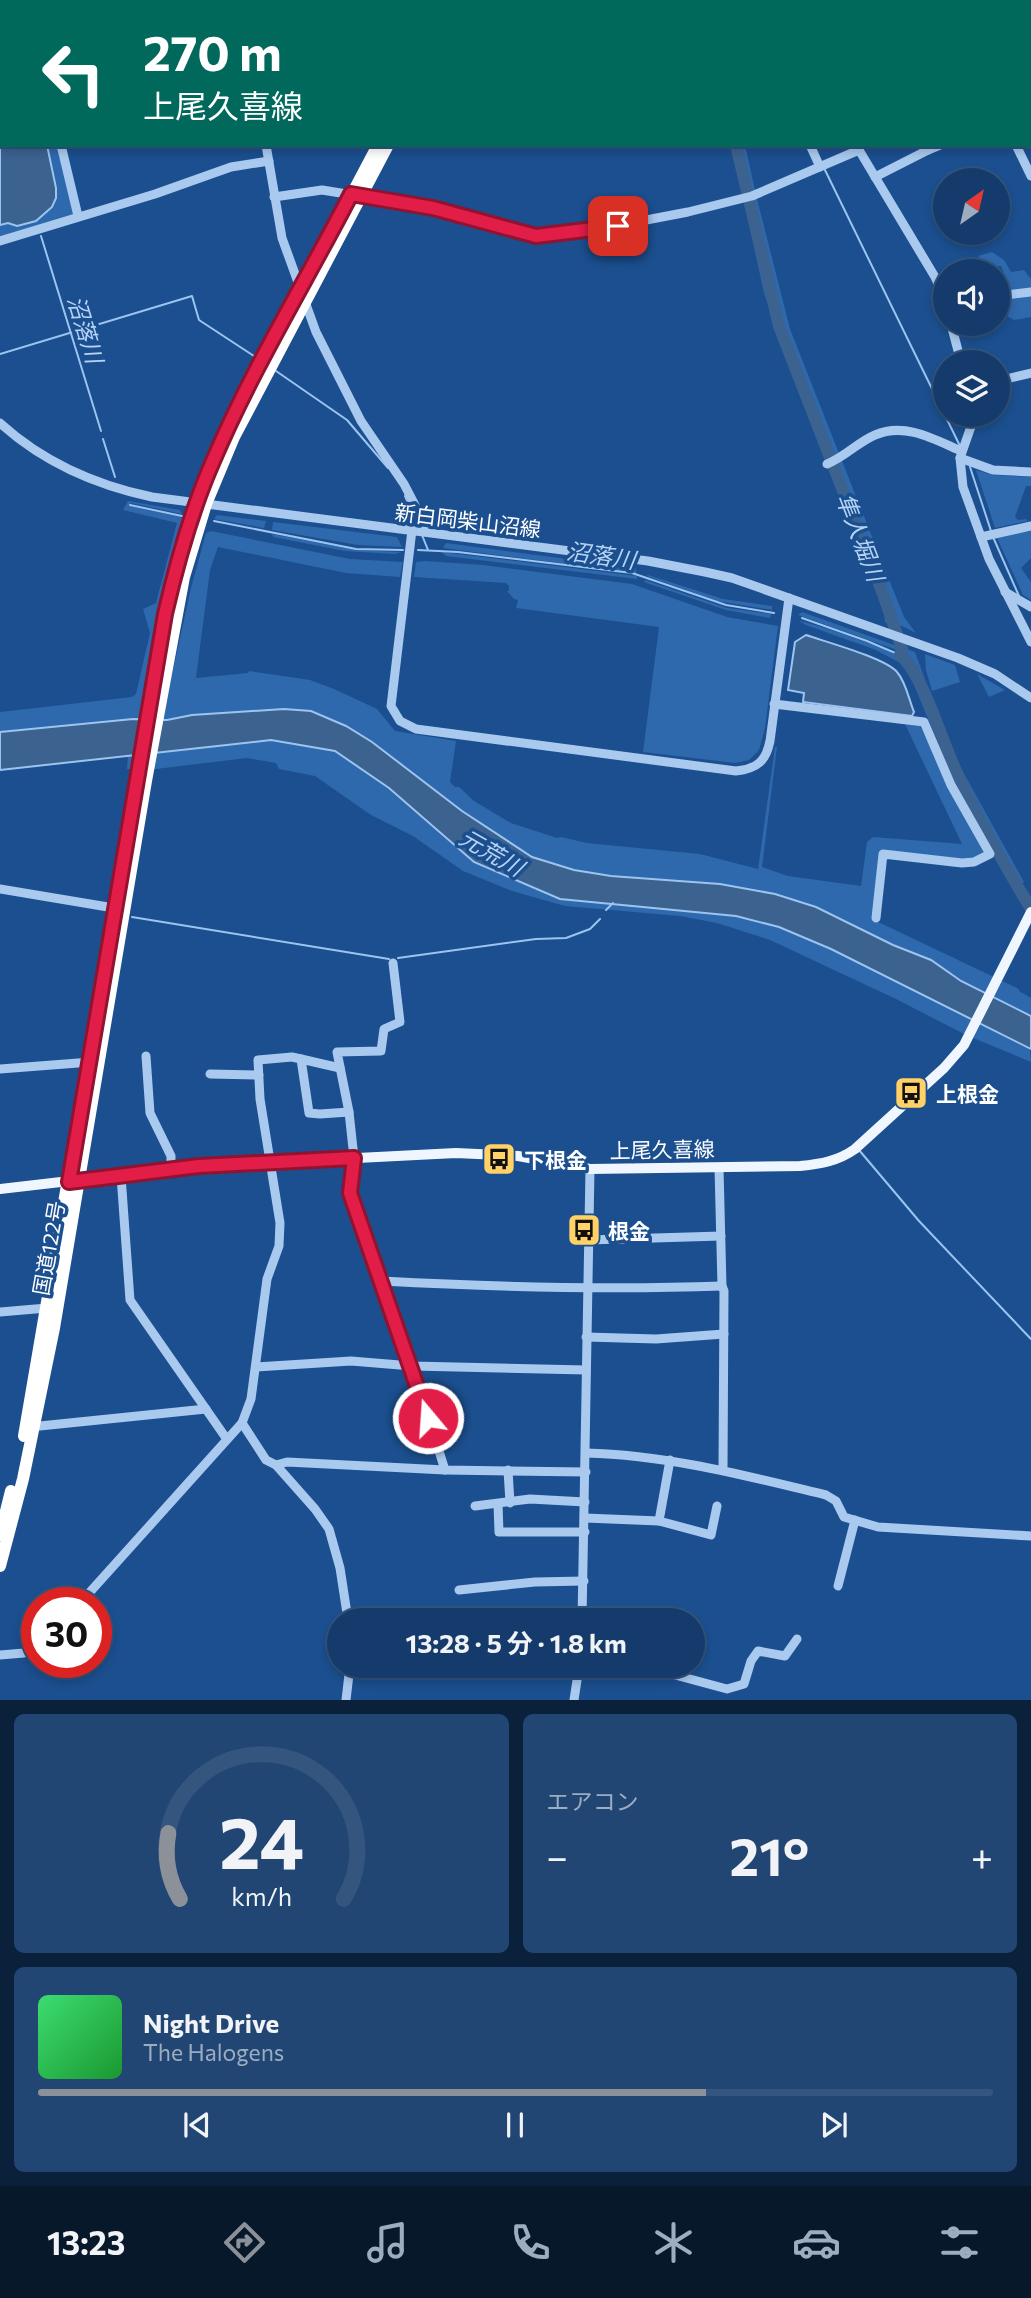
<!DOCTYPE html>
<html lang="ja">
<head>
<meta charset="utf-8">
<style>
	:root { --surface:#143b6b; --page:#214673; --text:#f1f3f6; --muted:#9dadc1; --line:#33557e; --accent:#8c9099 }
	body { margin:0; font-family:Commissioner,"Noto Sans JP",sans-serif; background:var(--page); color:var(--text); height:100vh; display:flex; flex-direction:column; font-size:26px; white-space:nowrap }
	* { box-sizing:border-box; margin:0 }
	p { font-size:23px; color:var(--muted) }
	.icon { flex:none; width:38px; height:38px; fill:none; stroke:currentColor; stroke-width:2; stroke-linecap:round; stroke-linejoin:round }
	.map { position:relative; height:1700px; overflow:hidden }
	.side { display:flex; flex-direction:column; gap:14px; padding:14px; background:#0b203b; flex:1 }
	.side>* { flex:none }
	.top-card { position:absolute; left:0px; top:0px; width:1032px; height:147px; box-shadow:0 4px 10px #0003,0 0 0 2px var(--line); background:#00695c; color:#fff; overflow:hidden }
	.needle { width:46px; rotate:34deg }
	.fabs { position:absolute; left:933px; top:168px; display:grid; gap:14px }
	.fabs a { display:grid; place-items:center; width:77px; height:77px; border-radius:50%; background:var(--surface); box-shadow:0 4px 10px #0003,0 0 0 2px var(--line); font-size:35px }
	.speed { position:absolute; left:21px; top:1587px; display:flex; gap:14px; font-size:35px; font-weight:700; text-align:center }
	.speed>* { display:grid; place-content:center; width:91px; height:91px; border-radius:50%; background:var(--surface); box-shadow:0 4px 10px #0003,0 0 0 2px var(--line); line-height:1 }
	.speed .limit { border:10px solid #d22; background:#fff; color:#111 }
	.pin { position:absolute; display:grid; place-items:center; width:60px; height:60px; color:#fff; margin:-30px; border-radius:14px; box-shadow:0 4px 10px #0006 }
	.me { position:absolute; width:77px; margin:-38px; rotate:342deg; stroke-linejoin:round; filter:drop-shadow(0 0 5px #0008) }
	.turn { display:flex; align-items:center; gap:24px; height:147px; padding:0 28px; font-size:32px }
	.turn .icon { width:91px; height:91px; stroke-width:2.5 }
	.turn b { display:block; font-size:49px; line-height:60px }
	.big { font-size:52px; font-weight:700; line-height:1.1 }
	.side .widget { flex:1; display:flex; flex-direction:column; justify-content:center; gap:10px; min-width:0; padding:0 24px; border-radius:10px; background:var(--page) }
	.side .dial { align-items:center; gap:0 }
	.dial svg { height:182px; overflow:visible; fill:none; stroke:var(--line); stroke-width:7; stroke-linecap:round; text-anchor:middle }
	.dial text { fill:var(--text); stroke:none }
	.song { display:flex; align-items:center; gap:21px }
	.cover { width:84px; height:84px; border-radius:10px; background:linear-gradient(135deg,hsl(140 70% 55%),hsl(130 70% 35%)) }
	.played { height:7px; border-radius:4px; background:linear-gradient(90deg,var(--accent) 70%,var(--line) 70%) }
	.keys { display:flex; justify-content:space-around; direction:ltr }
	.heat { display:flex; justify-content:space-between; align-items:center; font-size:38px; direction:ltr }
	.side .tiles { flex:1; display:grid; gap:14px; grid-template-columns:1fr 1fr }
	.widget:last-child { grid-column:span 2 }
	.trip { position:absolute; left:327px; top:1608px; width:378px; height:70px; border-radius:35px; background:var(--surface); box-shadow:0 4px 10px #0003,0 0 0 2px var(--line); font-weight:700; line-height:70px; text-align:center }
	.dock { display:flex; height:112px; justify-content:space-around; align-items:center; background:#08182b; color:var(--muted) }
	.dock .icon { width:49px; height:49px }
	.dock .current { color:var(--accent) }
	.dock b { font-size:32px; color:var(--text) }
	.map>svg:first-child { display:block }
</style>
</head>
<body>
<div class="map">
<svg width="1031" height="1700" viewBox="0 0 1031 1700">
	<rect width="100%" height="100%" fill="#1b4f8f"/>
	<g fill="#2e69ad">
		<path d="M0,12L2,145H59L75,211L71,217L0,239Z"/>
		<path d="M739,145H745L755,190L749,193Z"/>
		<path d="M757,199L790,329L840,456L833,458L790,348L772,294L751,200Z"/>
		<path d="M744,201H746L762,274L778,329L829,461H827L764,293Z"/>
		<path d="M992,252L1004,260L1011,272L1024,270L1031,279V289L1011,291L1001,266L987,267L978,256Z"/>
		<path d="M1031,296V317L1014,320L1005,315L1001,299Z"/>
		<path d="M842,461L904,617L916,633L896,623L835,465Z"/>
		<path d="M832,467L879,586L889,624L885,622L883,602L829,468Z"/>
		<path d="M976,470L993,475L1031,477V486H1026L1015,517L1018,520L1026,519L1028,521L995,528Z"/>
		<path d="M128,501L180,510L182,514L131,503L130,506L181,517L183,520L161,597L143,705L166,702L191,588L206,533L211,531L350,559L403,562L400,577L346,573L218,547L210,570L196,678L248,673L249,671L310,680L334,689L377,709L395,731L456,741L450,782L455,787H459L474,801L511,823L557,838L561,837L587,843L700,854L758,869L775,747H777L762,867L788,876L861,886L867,842L873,837L962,844L905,724L920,726L984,851V855L964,860L881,851L872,919L1019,989V991L1031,998V1016L961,981L931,960L893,945L816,907L775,894L720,884L611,876L574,870L532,857L462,811L284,709L192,715L167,720L0,732V712L132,697L136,694L150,633L143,609L156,603L177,523L123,510Z"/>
		<path d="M217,515L266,521L264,528L214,519Z"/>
		<path d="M273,522L397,537L402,547L358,545L272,530Z"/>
		<path d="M1031,530V558L1021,568L1031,582V600L1023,595L997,538Z"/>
		<path d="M272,534L356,550L402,552L395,554L345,551L273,537Z"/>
		<path d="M446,543L636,568V573L443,548Z"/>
		<path d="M442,552L637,576V579L446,556Z"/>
		<path d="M425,561L483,565L632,584L727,617L778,626L765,728L759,750L749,760L735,763L643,752L659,627L516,608L518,600L514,599L507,591H509V586L506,583L414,577L416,562Z"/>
		<path d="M648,575L723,599L772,606V610L717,601L647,576Z"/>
		<path d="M645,580L727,608L771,614L770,618L726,610L644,582Z"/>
		<path d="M802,612L897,646V650L798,615Z"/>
		<path d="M798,620C825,628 890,647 909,664L950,765L1016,887L1013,889L956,785L906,666L876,650L806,625Z"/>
		<path d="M904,648L915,652L941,724L962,770L1024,882L1021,884L962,780L921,676L911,660L904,655Z"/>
		<path d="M925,654L955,665L960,682L932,691L926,670Z"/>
		<path d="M977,674L1005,690L989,697Z"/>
		<path d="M271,740L335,751L389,788L474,862L736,916L779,927L830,949L1030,1049L1031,1062L966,1035L896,999L770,940L717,923L680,916L565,906L512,891L463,871L413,836L371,815L315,776L279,769L276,763L247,758L156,769H127L128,755Z"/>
	</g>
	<g fill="#3c6290" stroke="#9cc4f0" stroke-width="2">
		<path d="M0,29L2,145H47L56,188V198L52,207L36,221L17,226L8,223L0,225Z"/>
		<path d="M806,635C826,642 885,658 897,672C906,682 909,700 914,712L912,716L803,702L804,693L788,690L795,642Z"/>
		<path d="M284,709L311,711L346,726L372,742L462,811L532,857L574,870L611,876L720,884L775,894L816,907L893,945L931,960L961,981L1031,1016V1049L831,949L779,927L736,916L560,899L474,862L389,788L335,751L271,740L0,770V732L133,719L167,720L192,715Z"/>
	</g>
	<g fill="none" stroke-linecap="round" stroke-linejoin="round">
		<g stroke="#9cc4f0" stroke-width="2">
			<path d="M824,168L960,446"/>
			<path d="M41,236L101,431"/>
			<path d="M0,354L192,296L199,320L260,360"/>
			<path d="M276,371L347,420L388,468"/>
			<path d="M103,439L115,477"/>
			<path d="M970,467L991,531"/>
			<path d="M405,496L418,526"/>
			<path d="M130,505L182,516"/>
			<path d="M214,521L356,549L403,550"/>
			<path d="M422,535L428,550"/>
			<path d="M993,537L1019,596"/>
			<path d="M418,550L458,552L632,573L726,605L774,613"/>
			<path d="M802,618L867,641L900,655"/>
			<path d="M606,910L613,903"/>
			<path d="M132,917L389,959"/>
			<path d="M398,958L536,939L566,938L590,929L600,919"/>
			<path d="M859,1150L919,1221L1031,1339"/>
		</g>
		<g stroke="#3c6290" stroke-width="12">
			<path d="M695,0L696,2"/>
			<path d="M736,145L779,326L883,594L902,649L900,655C923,674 942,741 956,771C978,819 1004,864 1031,909"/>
		</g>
		<g stroke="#a9c9ee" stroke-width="9">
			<path d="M244,0V2"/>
			<path d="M742,0L743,2"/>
			<path d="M792,0L793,2"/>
			<path d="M857,0L858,2"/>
			<path d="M897,2V0"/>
			<path d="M0,10L2,12"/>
			<path d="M61,145L78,216"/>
			<path d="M266,145L282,238L316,332L361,421L404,484L429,532"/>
			<path d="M810,145L820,167"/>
			<path d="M856,145L935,277L945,298"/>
			<path d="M1016,145L1031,176"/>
			<path d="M926,147L928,150L940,145"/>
			<path d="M875,177L928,150"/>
			<path d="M274,197L322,190L433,208L536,236L594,230L688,212L752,196L859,150"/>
			<path d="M0,241L155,194L231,167L269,161"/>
			<path d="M998,296L1031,292"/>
			<path d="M951,324L961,362"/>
			<path d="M998,381L1031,373"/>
			<path d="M975,415L960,458L963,487L989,559L1031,642"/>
			<path d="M0,423C43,462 95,485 152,497L648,561L705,572L732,578L958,658L995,674L1031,698"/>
			<path d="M960,458L993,470L1031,472"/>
			<path d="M827,464C845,457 858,442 875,435C905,422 934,439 961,451"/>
			<path d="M412,530L391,706L400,721L416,729L736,771C757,769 766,761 770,741L789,598"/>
			<path d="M981,537L1031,526"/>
			<path d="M1005,592L1031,607"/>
			<path d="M774,704L924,722L951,785L990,854L974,862L962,863L883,854L876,918"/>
			<path d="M0,889L120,909"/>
			<path d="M393,963L400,1022L384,1029L381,1051L337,1052L349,1112L354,1158L350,1193L412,1366L445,1470"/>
			<path d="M146,1056L150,1113L171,1156V1169"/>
			<path d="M301,1059L340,1068"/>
			<path d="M0,1069L91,1062"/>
			<path d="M210,1074L259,1075"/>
			<path d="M719,1168L722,1286L724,1291L723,1470"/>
			<path d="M121,1176L130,1300L226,1438"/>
			<path d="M588,1240L721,1236"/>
			<path d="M382,1281C495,1287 608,1290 722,1286"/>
			<path d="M0,1312L47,1308"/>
			<path d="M586,1337L656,1339L724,1334"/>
			<path d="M256,1367L351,1361L412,1366L586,1370"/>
			<path d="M30,1427L206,1409"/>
			<path d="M586,1453C668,1455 747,1476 826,1495L836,1501L844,1517L878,1527L1031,1536"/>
			<path d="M670,1460L659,1521L711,1535L717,1506"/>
			<path d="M276,1465L287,1462L445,1470L586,1472"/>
			<path d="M508,1470L510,1503"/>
			<path d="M498,1504L499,1532H585"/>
			<path d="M475,1506L530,1499L585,1502"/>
			<path d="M585,1518L659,1521"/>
			<path d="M838,1586L855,1520"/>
			<path d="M459,1590L535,1582L584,1581"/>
			<path d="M75,1603L81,1602L242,1423"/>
			<path d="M348,1620L340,1568L329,1529L315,1509L276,1465L266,1460L242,1423L251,1399L267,1279L279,1246L280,1223L260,1099L258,1060L292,1057L301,1059L309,1113L320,1114L349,1112"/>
			<path d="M582,1620L590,1169"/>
			<path d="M0,1655L24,1653L37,1639"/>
			<path d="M579,1670L664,1672L727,1689L744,1684L751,1661L758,1651L785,1656L797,1639"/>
			<path d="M346,1700L350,1666"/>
			<path d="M574,1700L579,1667"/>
		</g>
		<path stroke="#f0f6ff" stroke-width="10" d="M0,1189L199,1166L456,1153L518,1156L590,1169L800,1166C821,1164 838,1161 855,1149L944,1068L964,1045L1031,912"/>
		<g stroke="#fff" stroke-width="12">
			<path d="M449,2L450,0"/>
			<path d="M459,2V0"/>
			<path d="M24,1436L165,614L183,542L226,433L378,145"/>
			<path d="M0,1535L11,1491"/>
			<path d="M0,1566L23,1479L54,1328L146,781L184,577L206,504L234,437L388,145"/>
		</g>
	</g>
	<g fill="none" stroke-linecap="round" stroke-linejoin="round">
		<defs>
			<path id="route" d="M428,1418L350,1193L354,1158L199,1166L69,1182L165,614C177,562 191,511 213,461C252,369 305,283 351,194L433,208L536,236L618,226"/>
		</defs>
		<use href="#route" stroke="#92132f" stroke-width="18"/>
		<use href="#route" stroke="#e11d48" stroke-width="12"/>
	</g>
	<defs>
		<symbol id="bus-square" viewBox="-11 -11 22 22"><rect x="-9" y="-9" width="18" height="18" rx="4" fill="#ffd166" stroke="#1b4f8f"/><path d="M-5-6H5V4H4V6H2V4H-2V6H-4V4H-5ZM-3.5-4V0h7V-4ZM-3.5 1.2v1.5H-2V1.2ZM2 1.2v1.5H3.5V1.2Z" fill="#111"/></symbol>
	</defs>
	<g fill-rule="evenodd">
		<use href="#bus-square" x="892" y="1074" width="38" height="38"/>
		<use href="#bus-square" x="480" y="1140" width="38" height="38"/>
		<use href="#bus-square" x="565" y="1211" width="38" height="38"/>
	</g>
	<g text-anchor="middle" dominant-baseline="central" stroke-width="7" stroke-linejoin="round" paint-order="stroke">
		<g font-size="21" fill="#fff" stroke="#1b4f8f">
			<text transform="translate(468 520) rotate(7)">新白岡柴山沼線</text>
			<text transform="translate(662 1149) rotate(-1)">上尾久喜線</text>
			<text transform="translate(48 1248) rotate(-80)">国道122号</text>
		</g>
		<g font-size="21" font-weight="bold" fill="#fff" stroke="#1b4f8f" text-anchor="start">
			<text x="936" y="1093">上根金</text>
			<text x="524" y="1159">下根金</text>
			<text x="608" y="1230">根金</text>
		</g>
		<g font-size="23" font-style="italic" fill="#b5d3f5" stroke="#1b4f8f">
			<text transform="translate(86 329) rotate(73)">沼落川</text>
			<text transform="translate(861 537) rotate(69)">隼人堀川</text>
			<text transform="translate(601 555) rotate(8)">沼落川</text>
			<text transform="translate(492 852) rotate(30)">元荒川</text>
		</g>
	</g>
</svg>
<div class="fabs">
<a><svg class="needle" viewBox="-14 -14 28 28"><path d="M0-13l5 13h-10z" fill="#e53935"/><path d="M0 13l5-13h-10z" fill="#9dadc1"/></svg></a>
<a><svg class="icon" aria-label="sound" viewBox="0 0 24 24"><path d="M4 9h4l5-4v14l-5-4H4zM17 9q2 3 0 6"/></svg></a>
<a><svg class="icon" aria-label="layers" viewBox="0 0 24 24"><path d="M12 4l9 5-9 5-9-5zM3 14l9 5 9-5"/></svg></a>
</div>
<div class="speed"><div class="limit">30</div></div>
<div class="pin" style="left:618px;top:226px;background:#d93025"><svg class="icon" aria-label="arrive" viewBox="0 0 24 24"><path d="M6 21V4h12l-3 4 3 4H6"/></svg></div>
<svg class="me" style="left:428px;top:1418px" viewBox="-20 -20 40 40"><circle r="17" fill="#e11d48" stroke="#fff" stroke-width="3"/><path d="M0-11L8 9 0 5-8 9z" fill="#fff"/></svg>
<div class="trip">13:28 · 5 分 · 1.8 km</div>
<div class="top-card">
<div class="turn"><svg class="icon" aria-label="left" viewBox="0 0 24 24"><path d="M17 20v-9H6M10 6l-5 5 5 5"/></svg><div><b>270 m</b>上尾久喜線</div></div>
</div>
</div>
<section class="side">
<div class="tiles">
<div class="widget dial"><svg viewBox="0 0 100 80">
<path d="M14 69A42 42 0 1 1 86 69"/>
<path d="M14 69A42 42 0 0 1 9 40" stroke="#8c9099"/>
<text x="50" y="56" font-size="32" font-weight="700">24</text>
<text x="50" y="72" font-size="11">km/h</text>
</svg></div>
<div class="widget"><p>エアコン</p>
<div class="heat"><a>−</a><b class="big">21°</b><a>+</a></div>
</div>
<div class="widget">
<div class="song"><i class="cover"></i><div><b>Night Drive</b><p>The Halogens</p></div></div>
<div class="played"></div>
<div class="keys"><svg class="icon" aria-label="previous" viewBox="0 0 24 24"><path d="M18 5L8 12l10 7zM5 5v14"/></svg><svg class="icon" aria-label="pause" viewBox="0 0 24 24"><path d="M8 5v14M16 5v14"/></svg><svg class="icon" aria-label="next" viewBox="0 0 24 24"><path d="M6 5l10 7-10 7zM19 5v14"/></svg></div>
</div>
</div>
</section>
<nav class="dock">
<b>13:23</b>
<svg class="icon current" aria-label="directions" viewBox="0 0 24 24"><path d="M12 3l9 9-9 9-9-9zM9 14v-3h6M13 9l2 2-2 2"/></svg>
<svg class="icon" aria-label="music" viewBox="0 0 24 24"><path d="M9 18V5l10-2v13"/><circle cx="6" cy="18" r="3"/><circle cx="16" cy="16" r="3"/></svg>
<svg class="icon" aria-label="phone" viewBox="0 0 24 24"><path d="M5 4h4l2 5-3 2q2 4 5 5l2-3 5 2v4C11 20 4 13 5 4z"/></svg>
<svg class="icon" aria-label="climate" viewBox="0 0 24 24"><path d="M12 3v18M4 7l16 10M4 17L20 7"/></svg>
<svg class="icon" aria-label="car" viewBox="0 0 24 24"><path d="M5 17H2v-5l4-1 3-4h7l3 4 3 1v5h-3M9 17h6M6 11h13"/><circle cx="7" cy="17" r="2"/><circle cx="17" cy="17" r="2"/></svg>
<svg class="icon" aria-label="filters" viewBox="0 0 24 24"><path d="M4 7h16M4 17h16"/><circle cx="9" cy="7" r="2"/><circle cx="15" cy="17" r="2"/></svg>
</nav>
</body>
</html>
